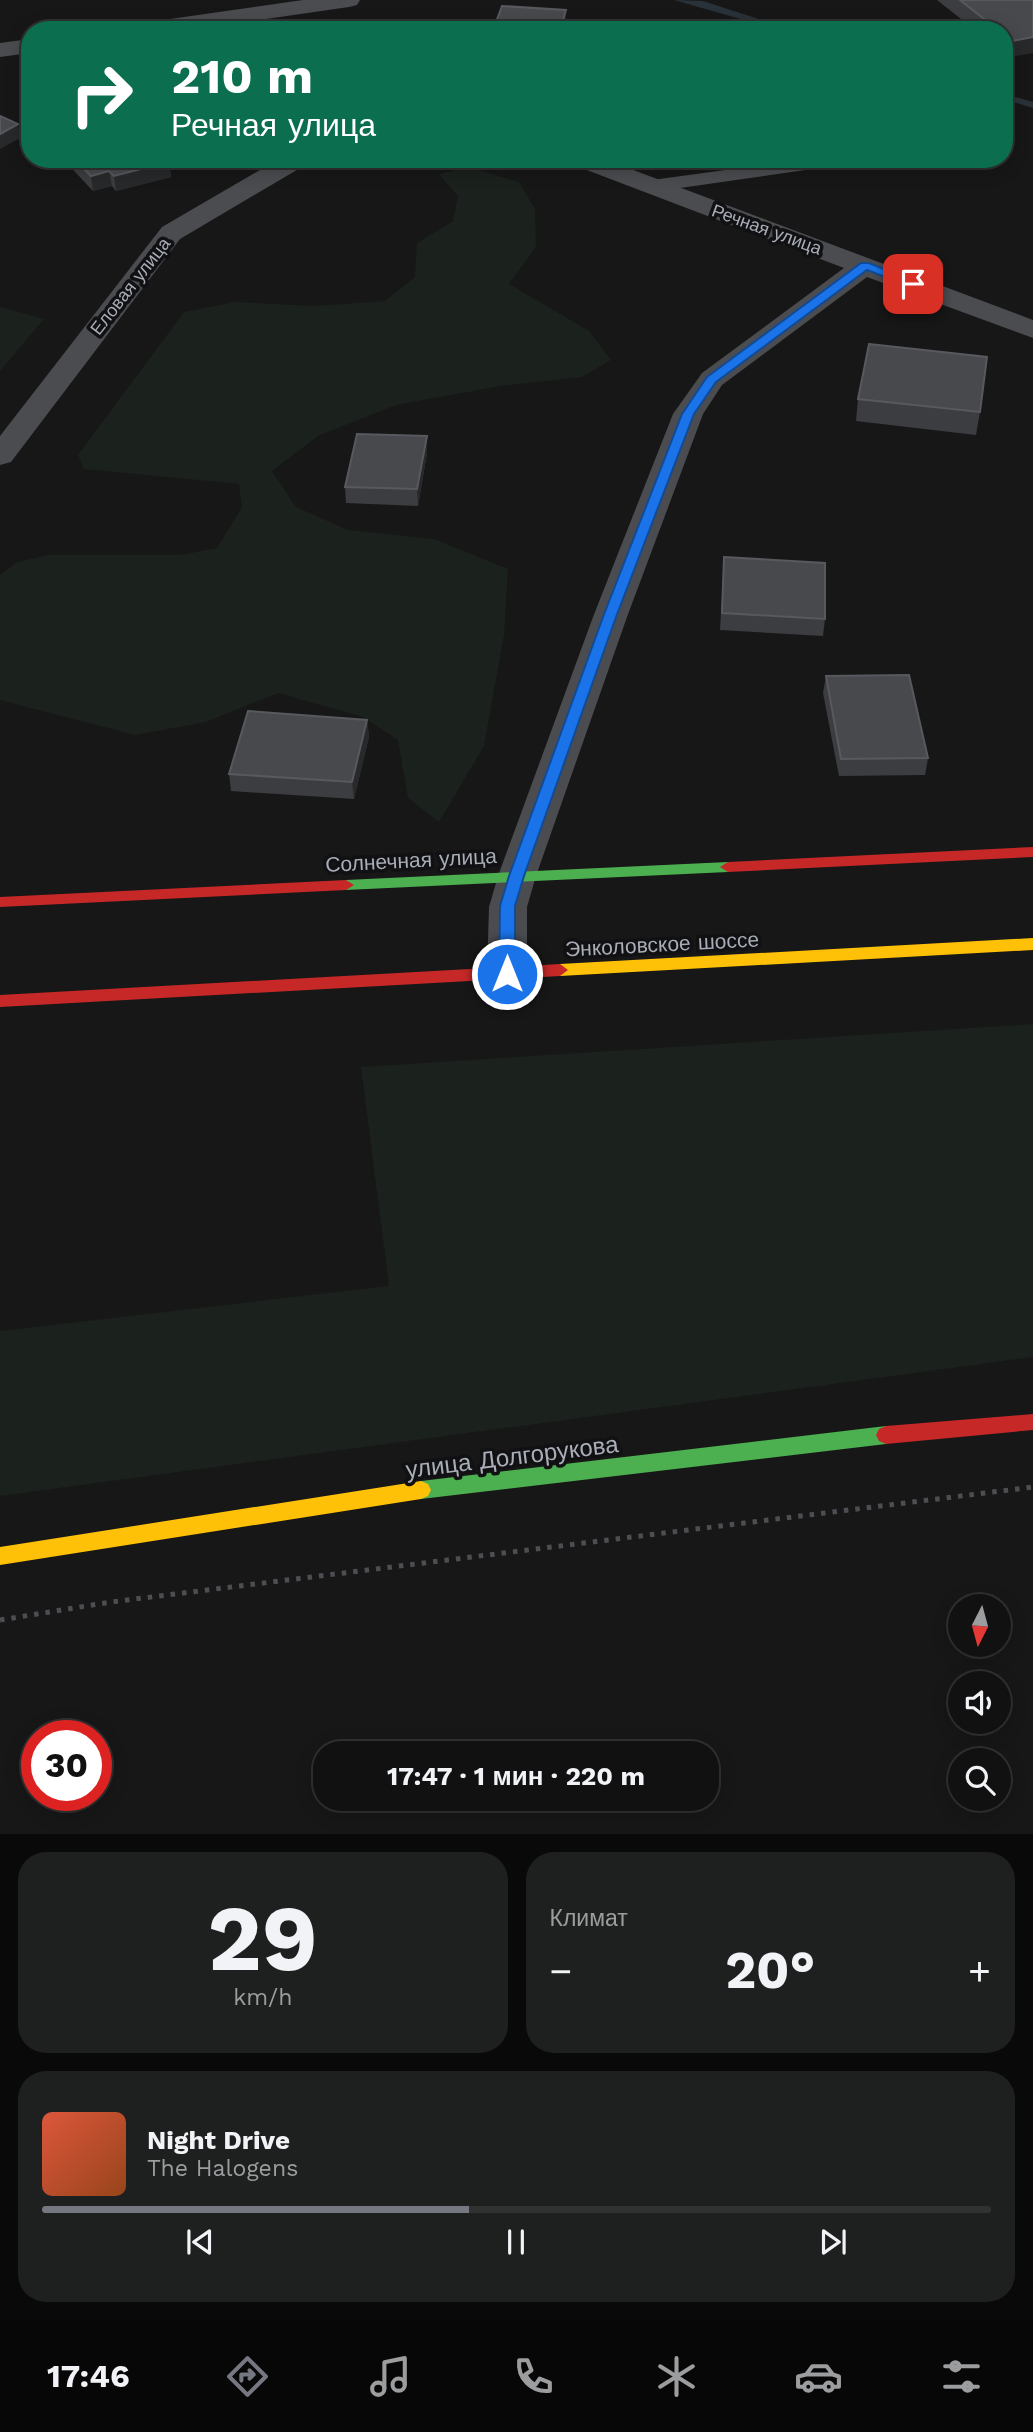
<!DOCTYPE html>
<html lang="ru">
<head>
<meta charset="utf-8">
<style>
	:root { --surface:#111; --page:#1e1f1f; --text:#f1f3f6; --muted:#9c9d9f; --line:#303131; --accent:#757880 }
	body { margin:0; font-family:"Work Sans",sans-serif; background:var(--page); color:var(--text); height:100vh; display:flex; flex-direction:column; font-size:26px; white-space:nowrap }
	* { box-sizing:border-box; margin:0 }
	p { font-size:23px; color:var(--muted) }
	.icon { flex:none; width:38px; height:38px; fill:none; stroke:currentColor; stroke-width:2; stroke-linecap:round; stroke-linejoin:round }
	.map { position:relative; height:1834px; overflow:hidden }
	.panel { display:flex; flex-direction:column; gap:18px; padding:18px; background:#090909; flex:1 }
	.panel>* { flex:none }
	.banner { position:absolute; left:21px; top:21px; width:992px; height:147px; border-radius:28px; box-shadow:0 4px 18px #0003,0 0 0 2px var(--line); background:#0b6e4f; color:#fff; overflow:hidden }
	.needle { width:46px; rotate:186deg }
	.buttons { position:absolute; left:948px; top:1594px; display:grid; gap:14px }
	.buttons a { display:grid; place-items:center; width:63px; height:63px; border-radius:50%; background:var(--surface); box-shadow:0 4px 18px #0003,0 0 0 2px var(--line); font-size:35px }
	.speed { position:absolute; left:21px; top:1720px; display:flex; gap:14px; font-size:35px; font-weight:700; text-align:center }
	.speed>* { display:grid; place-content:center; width:91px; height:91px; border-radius:50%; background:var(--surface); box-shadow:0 4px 18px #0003,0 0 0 2px var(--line); line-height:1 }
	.speed .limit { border:10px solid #d22; background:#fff; color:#111 }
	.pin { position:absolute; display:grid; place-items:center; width:60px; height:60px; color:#fff; margin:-30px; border-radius:14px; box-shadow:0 4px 10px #0006 }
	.me { position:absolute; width:77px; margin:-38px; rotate:0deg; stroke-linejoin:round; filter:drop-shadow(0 0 5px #0008) }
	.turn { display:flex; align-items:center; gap:24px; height:147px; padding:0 35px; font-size:32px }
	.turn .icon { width:91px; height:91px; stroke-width:2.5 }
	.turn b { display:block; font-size:49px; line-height:60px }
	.big { font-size:52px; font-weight:700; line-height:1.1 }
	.panel .tile { flex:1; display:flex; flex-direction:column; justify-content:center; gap:10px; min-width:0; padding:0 24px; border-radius:28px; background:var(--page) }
	.panel .dial { align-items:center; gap:0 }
	.dial b { font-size:91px; line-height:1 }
	.song { display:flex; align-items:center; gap:21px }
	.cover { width:84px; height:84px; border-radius:10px; background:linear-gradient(135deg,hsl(10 70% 55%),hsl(20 70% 35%)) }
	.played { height:7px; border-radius:4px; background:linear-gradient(90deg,var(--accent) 45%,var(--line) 45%) }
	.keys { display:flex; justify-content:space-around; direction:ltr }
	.heat { display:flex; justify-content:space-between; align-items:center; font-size:38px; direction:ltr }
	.panel .tiles { flex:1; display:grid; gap:18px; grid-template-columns:1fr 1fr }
	.tile:last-child { grid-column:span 2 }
	.trip { position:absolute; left:313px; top:1741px; width:406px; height:70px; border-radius:28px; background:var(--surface); box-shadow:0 4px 18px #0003,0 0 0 2px var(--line); font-weight:700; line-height:70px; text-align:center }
	.tabs { display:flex; height:112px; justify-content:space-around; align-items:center; background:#070707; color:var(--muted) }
	.tabs .icon { width:49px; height:49px }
	.tabs .active { color:var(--accent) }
	.tabs b { font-size:32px; color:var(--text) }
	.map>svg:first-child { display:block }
</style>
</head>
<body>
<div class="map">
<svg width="1033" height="1834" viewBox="0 0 1033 1834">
	<rect width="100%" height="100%" fill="#171717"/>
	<g fill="#1b211c">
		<path d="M468,167L519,182L535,209L536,247L509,284L589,331L611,360L582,377L501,386L396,405L318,436L272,471L296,507L348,530L434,539L508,569L504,635L484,746L439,822L408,798L398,740L363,717L278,693L206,722L135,735L0,700V575L17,562L48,555H180L217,548L242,507L239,484L84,469L78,455L184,312L235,302L314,306L385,301L415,277L417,243L453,221L458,196L439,174Z"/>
		<path d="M0,307L44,319L0,371Z"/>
		<path d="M1033,1024V1357L0,1496V1331L389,1286L361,1067Z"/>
	</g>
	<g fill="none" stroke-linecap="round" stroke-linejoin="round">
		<g fill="#2a3239" fill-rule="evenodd">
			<path d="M674,0L703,1L793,30H779Z"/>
			<path d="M1004,94L1033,102V108L1004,99Z"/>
		</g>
		<path stroke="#4d4e52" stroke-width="5" stroke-dasharray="4.5 7" stroke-linecap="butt" d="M0,1620L111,1602L1033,1487"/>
		<path fill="#4b4c50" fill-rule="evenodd" d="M805,159H856L847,164L652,192L643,186L652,180Z"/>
		<g fill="#4b4c50" fill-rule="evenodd">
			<path d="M303,0H360L357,5L349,7L191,30H131L134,25L142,23Z"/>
			<path d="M30,39V53L0,57V43Z"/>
			<path d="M279,159H310L307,164L180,239L11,462L0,465V436L162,227Z"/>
			<path d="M568,159H604L1033,320V338L867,277L722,385L703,414L627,617L536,876L527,907V974L521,984L507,988L493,984L487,974L489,907L498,876L593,617L673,414L702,373L844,268L571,164Z"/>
		</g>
		<g fill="#4caf50" fill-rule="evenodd">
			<path d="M728,862L736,867L728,872L346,890L338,885L346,880Z"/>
			<path d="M886,1426L893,1429L896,1435L893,1441L886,1444L421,1499L414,1496L411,1490L414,1484L421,1481Z"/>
		</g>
		<g fill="#ffc107" fill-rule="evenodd">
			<path d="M1033,938V950L560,976L552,970L560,964Z"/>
			<path d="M421,1481L428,1484L431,1490L428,1496L421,1499L0,1565V1547Z"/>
		</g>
		<g fill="#c62828" fill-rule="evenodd">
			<path d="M1033,847V857L728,872L720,867L728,862Z"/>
			<path d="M346,880L354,885L346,890L0,907V897Z"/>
			<path d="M560,964L568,970L560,976L0,1007V995Z"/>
			<path d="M1033,1414V1430L886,1444L879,1441L876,1435L879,1429L886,1426Z"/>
		</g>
	</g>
	<g fill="#3c3d40">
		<path d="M937,0H1033L1010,57L1004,53V30H975Z"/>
		<path d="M63,159H166L169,162L171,177L116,191L112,186L93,191Z"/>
		<path d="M662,159H707L690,169Z"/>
		<path d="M858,399L980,412L976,435L856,421Z"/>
		<path d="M427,453L418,506L346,503L345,487Z"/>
		<path d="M724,557L825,619L823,636L720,630Z"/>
		<path d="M826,676L928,758L925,775L839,776L823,693Z"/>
		<path d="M367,720L369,737L354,799L231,791L229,774Z"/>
	</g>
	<g fill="#28292a">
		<path d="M566,10V24L564,30H560Z"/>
		<path d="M1033,37V53L1010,57L1012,41Z"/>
		<path d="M18,124L20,138L0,149V134Z"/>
		<path d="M690,159H707L690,169Z"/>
		<path d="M169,162L171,177L116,191L114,176Z"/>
		<path d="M109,171L112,186L93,191L91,176Z"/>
		<path d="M427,436V453L418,506L417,489Z"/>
		<path d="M367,720L369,737L354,799L352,782Z"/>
	</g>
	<g fill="#48494d" stroke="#57595e" stroke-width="2">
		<path d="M960,0H1033V37L1012,41L1004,34V30H998Z"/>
		<path d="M502,6L566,10L560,30H493Z"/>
		<path d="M0,116L18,124L0,134Z"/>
		<path d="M75,159H166L169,162L114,176L109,171L91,176Z"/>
		<path d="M869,344L987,357L980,412L858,399Z"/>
		<path d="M357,434L427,436L417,489L345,487Z"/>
		<path d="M724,557L825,563V619L722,613Z"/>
		<path d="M909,675L928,758L841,759L826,676Z"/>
		<path d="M248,711L367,720L352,782L229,774Z"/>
	</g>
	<path fill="#1a73e8" stroke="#114b97" stroke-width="2" d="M861,263H869L919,284L909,286L867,270L716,382L694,414L616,617L524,876L515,906V974L513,978H502L499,974L500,906L509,876L603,617L682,414L707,377Z"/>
	<g text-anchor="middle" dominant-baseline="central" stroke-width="7" stroke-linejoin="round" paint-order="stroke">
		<g font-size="18" fill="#a8adb8" stroke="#111113">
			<text transform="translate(767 229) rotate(20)">Речная улица</text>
			<text transform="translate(130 286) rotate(-52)">Еловая улица</text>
		</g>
		<g font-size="21" fill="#a8adb8" stroke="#111113">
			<text transform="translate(411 860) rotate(-3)">Солнечная улица</text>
			<text transform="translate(662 944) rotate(-3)">Энколовское шоссе</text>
		</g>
		<g font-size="24" fill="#a8adb8" stroke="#111113">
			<text transform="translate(512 1457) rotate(-7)">улица Долгорукова</text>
		</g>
	</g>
</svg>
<div class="buttons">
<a><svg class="needle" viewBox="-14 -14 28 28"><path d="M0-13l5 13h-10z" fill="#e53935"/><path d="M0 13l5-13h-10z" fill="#9c9d9f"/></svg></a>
<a><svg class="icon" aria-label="sound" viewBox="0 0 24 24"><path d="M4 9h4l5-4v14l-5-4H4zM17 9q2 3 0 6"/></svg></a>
<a><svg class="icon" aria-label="search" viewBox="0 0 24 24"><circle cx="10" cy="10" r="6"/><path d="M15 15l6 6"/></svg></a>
</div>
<div class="speed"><div class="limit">30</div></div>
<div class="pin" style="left:913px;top:284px;background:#d93025"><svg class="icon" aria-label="arrive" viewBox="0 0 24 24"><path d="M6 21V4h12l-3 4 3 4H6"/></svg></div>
<svg class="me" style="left:507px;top:974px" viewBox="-20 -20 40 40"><circle r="17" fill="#1a73e8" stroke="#fff" stroke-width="3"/><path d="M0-11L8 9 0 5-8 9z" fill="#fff"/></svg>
<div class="trip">17:47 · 1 мин · 220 m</div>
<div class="banner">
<div class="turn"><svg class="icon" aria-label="right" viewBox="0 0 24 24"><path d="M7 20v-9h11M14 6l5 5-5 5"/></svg><div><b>210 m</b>Речная улица</div></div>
</div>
</div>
<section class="panel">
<div class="tiles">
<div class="tile dial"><b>29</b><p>km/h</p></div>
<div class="tile"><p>Климат</p>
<div class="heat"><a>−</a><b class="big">20°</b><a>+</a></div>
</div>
<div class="tile">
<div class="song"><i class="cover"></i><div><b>Night Drive</b><p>The Halogens</p></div></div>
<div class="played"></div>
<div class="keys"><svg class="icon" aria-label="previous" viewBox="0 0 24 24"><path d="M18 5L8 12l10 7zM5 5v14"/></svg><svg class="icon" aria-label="pause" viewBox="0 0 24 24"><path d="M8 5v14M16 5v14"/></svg><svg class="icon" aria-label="next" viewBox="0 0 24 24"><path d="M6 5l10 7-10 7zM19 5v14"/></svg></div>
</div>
</div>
</section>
<nav class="tabs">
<b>17:46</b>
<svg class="icon active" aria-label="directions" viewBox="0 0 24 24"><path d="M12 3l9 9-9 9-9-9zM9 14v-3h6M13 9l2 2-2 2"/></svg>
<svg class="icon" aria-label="music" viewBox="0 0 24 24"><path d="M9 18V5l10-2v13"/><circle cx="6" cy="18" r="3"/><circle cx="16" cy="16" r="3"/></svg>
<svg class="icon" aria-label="phone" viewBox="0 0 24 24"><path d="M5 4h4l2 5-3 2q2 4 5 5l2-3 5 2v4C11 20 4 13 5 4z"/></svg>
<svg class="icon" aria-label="climate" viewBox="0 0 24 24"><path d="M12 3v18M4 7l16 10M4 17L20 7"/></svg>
<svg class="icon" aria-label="car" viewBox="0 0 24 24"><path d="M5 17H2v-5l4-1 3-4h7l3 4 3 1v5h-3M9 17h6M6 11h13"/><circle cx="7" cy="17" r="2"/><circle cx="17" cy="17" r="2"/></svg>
<svg class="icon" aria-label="filters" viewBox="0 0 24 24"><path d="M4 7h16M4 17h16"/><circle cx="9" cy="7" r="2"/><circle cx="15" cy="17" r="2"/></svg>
</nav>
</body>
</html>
